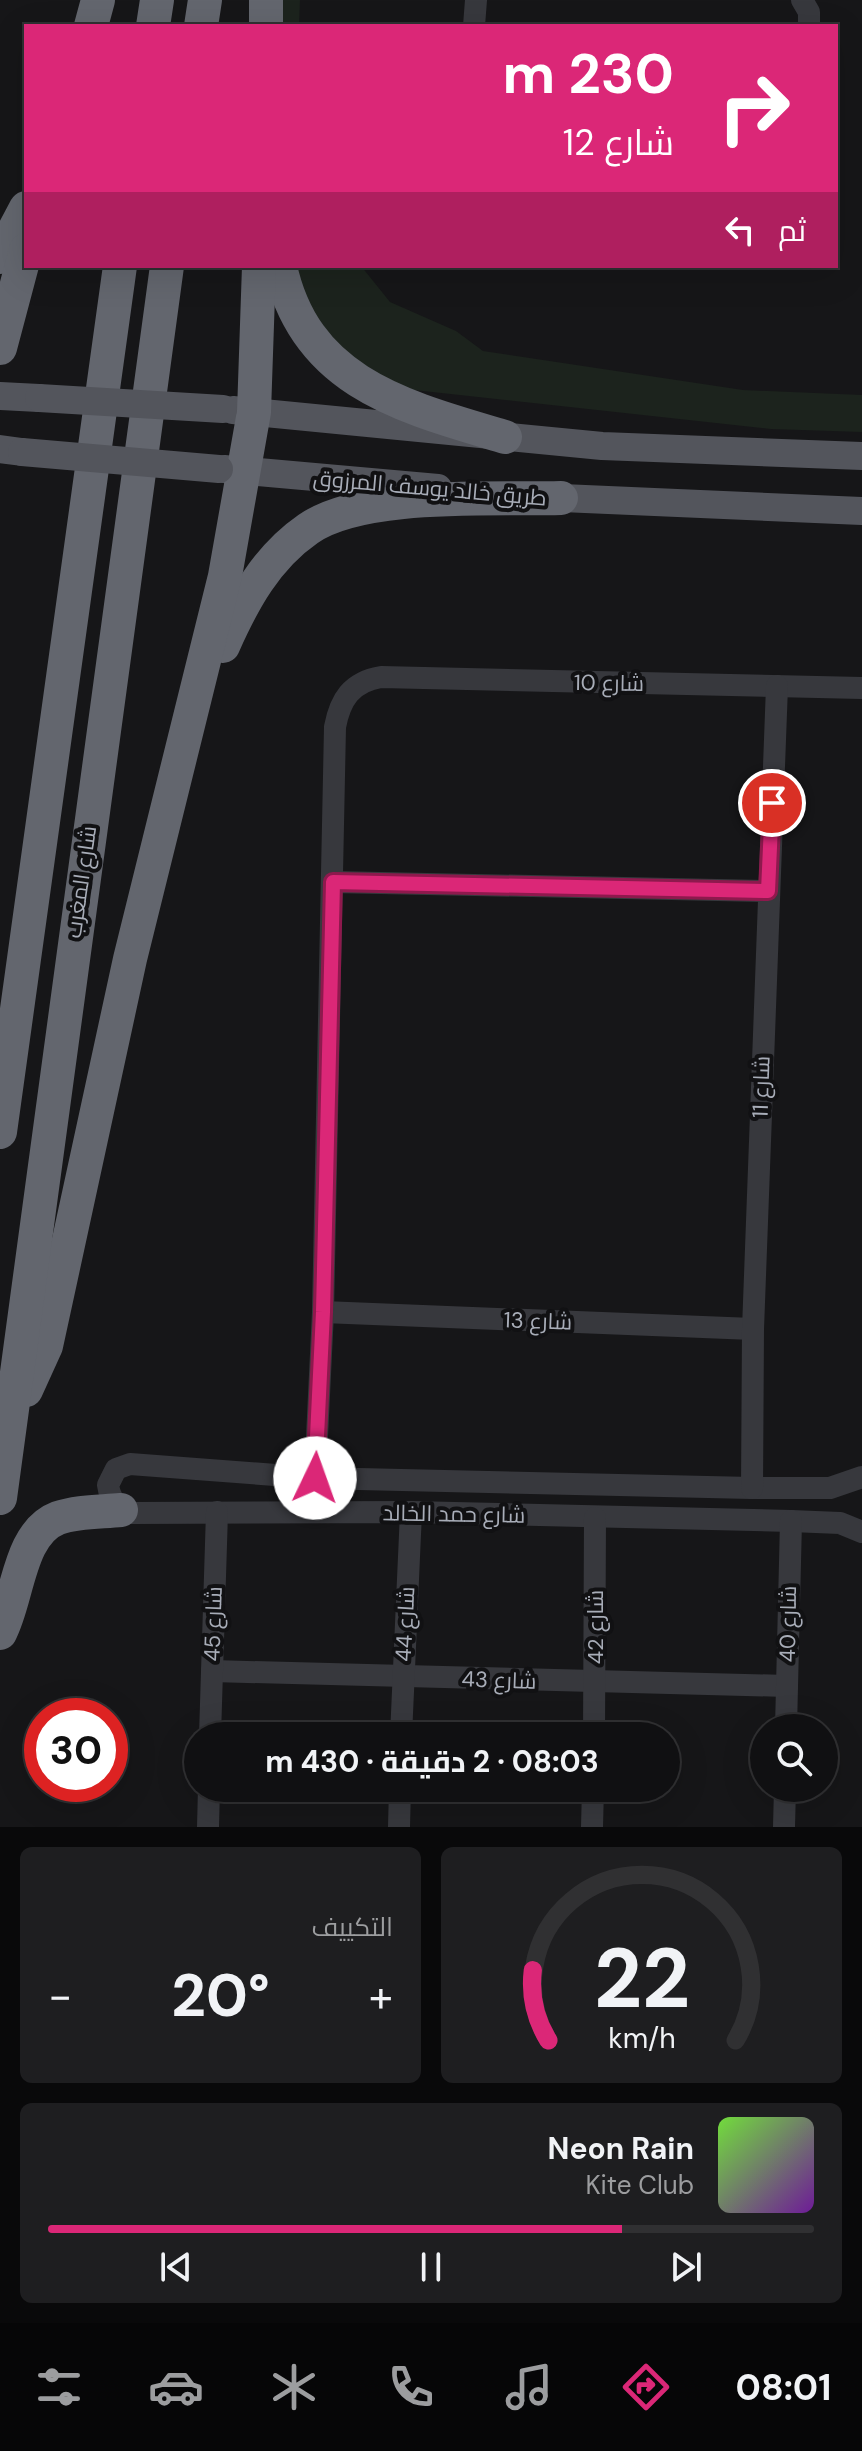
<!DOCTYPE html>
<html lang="ar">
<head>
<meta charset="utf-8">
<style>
	:root { --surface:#101012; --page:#1e1e20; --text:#f1f3f6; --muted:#9c9d9f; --line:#303032; --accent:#db2777 }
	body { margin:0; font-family:"DM Sans",Cairo,sans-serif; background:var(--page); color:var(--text); direction:rtl; height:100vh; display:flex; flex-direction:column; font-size:30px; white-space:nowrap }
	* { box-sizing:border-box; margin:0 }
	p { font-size:26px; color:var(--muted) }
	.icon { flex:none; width:44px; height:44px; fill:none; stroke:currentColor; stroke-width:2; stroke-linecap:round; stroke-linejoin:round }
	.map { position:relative; height:1827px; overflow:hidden; direction:ltr }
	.sheet { display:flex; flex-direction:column; gap:20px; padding:20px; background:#09090a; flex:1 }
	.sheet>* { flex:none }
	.banner { position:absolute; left:24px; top:24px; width:814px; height:244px; border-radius:0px; box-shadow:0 8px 32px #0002,0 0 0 2px var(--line); direction:rtl; background:#db2777; color:#fff; overflow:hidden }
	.buttons { position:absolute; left:750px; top:1714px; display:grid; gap:16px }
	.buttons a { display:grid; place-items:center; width:88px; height:88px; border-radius:50%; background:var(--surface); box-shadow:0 8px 32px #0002,0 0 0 2px var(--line); font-size:40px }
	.speed { position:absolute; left:24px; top:1698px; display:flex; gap:16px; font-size:40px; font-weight:700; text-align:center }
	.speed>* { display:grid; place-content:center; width:104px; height:104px; border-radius:50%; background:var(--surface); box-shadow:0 8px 32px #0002,0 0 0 2px var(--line); line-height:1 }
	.speed .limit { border:12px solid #d22; background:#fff; color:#111 }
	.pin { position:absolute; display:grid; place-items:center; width:68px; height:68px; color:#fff; margin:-34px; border:4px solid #fff; border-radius:50%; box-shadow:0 2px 8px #0007 }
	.me { position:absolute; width:88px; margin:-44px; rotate:3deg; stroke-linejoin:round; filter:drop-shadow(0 0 6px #0008) }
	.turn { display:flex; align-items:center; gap:28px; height:168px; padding:0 32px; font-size:36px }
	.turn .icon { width:104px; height:104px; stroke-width:2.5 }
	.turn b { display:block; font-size:56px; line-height:68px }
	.then { display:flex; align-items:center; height:76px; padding:0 32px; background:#0003; gap:16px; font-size:30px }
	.big { font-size:60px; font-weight:700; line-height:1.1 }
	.sheet .tile { flex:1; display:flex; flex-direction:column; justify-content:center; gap:12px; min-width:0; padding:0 28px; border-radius:12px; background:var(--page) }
	.sheet .dial { align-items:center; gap:0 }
	.dial svg { height:208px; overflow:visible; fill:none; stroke:var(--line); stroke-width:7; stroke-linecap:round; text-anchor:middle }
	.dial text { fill:var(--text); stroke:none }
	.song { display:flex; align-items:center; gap:24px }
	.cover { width:96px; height:96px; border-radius:12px; background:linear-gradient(135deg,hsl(100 70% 55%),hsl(280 70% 35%)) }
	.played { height:8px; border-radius:4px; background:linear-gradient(90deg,var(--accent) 75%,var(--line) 75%) }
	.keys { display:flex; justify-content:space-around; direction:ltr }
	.heat { display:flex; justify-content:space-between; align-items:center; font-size:44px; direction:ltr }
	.sheet .tiles { flex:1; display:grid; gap:20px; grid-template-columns:1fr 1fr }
	.tile:last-child { grid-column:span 2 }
	.trip { position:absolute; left:184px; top:1722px; width:496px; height:80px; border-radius:40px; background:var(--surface); box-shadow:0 8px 32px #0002,0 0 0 2px var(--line); font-weight:700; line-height:80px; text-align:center; direction:rtl }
	.tabs { display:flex; height:128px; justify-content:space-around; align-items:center; background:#060607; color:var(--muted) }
	.tabs .icon { width:56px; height:56px }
	.tabs .active { color:var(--accent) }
	.tabs b { font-size:36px; color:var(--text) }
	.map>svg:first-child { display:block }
</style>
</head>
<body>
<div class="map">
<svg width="862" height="1827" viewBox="0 0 862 1827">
	<rect width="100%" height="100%" fill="#161618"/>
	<g fill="#1c231d">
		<path d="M280,0H300L299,26H279Z"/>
		<path d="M296,266H361L390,302L456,331L483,351L743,390L862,395V432L771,429L414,390L350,369L305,326Z"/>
	</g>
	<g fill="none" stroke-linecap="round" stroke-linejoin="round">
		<g stroke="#37383d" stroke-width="22">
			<path d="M802,0L809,12V26"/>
			<path d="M474,26L476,0"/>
			<path d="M333,882L768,891"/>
			<path d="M323,1312L753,1329"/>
			<path d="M862,1477L830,1488H752L315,1478L130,1464L116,1469L108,1485C110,1499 117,1509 131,1513L411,1512L791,1521L840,1523L862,1532"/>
			<path d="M315,1478L323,1312L335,727C340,700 351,682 381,677L862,688"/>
			<path d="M752,1488L753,1329L777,686"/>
			<path d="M212,1671L787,1686"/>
			<path d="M786,1728L791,1521"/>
			<path d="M210,1736L217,1512"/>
			<path d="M401,1736L411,1512"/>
			<path d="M594,1736L595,1518"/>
			<path d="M208,1827L209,1788"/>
			<path d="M399,1827L400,1788"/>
			<path d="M592,1827L593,1788"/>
			<path d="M784,1827L785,1788"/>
		</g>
		<g stroke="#53555c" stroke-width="28">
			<path d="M0,396L39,398"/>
			<path d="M233,410L602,446L862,456"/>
			<path d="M0,449L22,452"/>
			<path d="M224,469L438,488"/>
			<path d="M539,497L862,511"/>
		</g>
		<g stroke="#63666e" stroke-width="34">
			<path d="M91,26L98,0"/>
			<path d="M153,26L157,0"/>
			<path d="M201,26L205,0"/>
			<path d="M266,26V0"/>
			<path d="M0,257L26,208"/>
			<path d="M280,266C305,383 404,407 505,437"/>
			<path d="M0,348L26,250"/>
			<path d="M223,646C243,601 266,558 308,529C362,491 494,500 561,498"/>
			<path d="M0,1132L120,266"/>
			<path d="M26,1390L46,1346L130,959L225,576L254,412L259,266"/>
			<path d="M0,1498L167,266"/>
			<path d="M0,1633C18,1600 18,1533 58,1518C78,1511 101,1512 121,1510"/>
		</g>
		<g stroke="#53555c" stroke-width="28">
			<path d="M39,398L223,409"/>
			<path d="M22,452L219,469"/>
		</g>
	</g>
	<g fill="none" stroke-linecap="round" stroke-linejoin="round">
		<defs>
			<path id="route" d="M315,1478L323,1312L333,882L768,891L772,803"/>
		</defs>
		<use href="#route" stroke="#8e194d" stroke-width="20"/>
		<use href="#route" stroke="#db2777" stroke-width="14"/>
	</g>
	<g text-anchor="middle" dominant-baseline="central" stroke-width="8" stroke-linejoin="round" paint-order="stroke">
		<g font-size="22" fill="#a8adb8" stroke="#111113">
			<text transform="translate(430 488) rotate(5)">طريق خالد يوسف المرزوق</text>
			<text transform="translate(609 683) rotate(1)">شارع 10</text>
			<text transform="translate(81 882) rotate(-82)">شارع المغرب</text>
			<text transform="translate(761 1087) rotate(-88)">شارع 11</text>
			<text transform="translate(538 1321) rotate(2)">شارع 13</text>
			<text transform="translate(454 1514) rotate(1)">شارع حمد الخالد</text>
			<text transform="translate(213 1624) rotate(-88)">شارع 45</text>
			<text transform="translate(405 1624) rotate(-87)">شارع 44</text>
			<text transform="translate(788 1624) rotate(-89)">شارع 40</text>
			<text transform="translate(595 1627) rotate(-90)">شارع 42</text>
			<text transform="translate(499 1680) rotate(2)">شارع 43</text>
		</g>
	</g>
</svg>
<div class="buttons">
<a><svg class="icon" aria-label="search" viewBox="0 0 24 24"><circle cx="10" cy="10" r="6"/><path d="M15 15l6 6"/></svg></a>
</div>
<div class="speed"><div class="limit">30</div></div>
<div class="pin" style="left:772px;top:803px;background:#d93025"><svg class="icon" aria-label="arrive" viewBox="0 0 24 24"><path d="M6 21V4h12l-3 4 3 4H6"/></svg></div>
<svg class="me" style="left:315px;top:1478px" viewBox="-20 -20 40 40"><circle r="19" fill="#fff"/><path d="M0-13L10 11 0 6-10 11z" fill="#db2777"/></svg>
<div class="trip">08:03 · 2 دقيقة · 430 m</div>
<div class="banner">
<div class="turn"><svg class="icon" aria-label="right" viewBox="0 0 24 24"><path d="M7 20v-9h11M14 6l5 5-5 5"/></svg><div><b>230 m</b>شارع 12</div></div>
<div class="then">ثم<svg class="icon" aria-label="left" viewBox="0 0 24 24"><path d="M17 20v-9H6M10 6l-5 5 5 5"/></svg></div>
</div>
</div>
<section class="sheet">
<div class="tiles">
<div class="tile dial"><svg viewBox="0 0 100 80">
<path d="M14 69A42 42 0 1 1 86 69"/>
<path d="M14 69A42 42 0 0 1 8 42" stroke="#db2777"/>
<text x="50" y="56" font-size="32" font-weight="700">22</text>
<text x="50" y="72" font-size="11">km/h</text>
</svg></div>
<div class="tile"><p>التكييف</p>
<div class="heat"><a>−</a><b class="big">20°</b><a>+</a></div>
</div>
<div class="tile">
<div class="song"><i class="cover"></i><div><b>Neon Rain</b><p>Kite Club</p></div></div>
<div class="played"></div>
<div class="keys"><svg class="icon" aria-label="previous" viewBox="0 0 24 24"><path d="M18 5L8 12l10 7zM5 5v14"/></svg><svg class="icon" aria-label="pause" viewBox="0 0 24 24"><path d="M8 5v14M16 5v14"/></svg><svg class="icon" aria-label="next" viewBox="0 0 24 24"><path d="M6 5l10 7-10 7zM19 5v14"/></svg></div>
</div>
</div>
</section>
<nav class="tabs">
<b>08:01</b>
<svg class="icon active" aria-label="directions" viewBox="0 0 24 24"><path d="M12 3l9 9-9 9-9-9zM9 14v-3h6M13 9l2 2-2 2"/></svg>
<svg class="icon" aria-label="music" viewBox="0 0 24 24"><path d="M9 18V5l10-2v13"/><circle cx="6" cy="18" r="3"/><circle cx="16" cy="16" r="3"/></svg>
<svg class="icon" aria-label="phone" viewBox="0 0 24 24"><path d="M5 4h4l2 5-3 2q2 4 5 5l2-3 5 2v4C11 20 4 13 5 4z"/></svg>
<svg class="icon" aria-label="climate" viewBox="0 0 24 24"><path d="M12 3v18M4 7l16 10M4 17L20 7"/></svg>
<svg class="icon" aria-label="car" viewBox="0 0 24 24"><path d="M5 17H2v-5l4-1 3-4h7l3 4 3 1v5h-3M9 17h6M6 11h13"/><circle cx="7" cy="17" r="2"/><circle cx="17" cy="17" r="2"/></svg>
<svg class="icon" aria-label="filters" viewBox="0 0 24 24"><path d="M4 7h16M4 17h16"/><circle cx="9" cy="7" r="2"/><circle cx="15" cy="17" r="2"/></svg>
</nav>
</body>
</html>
